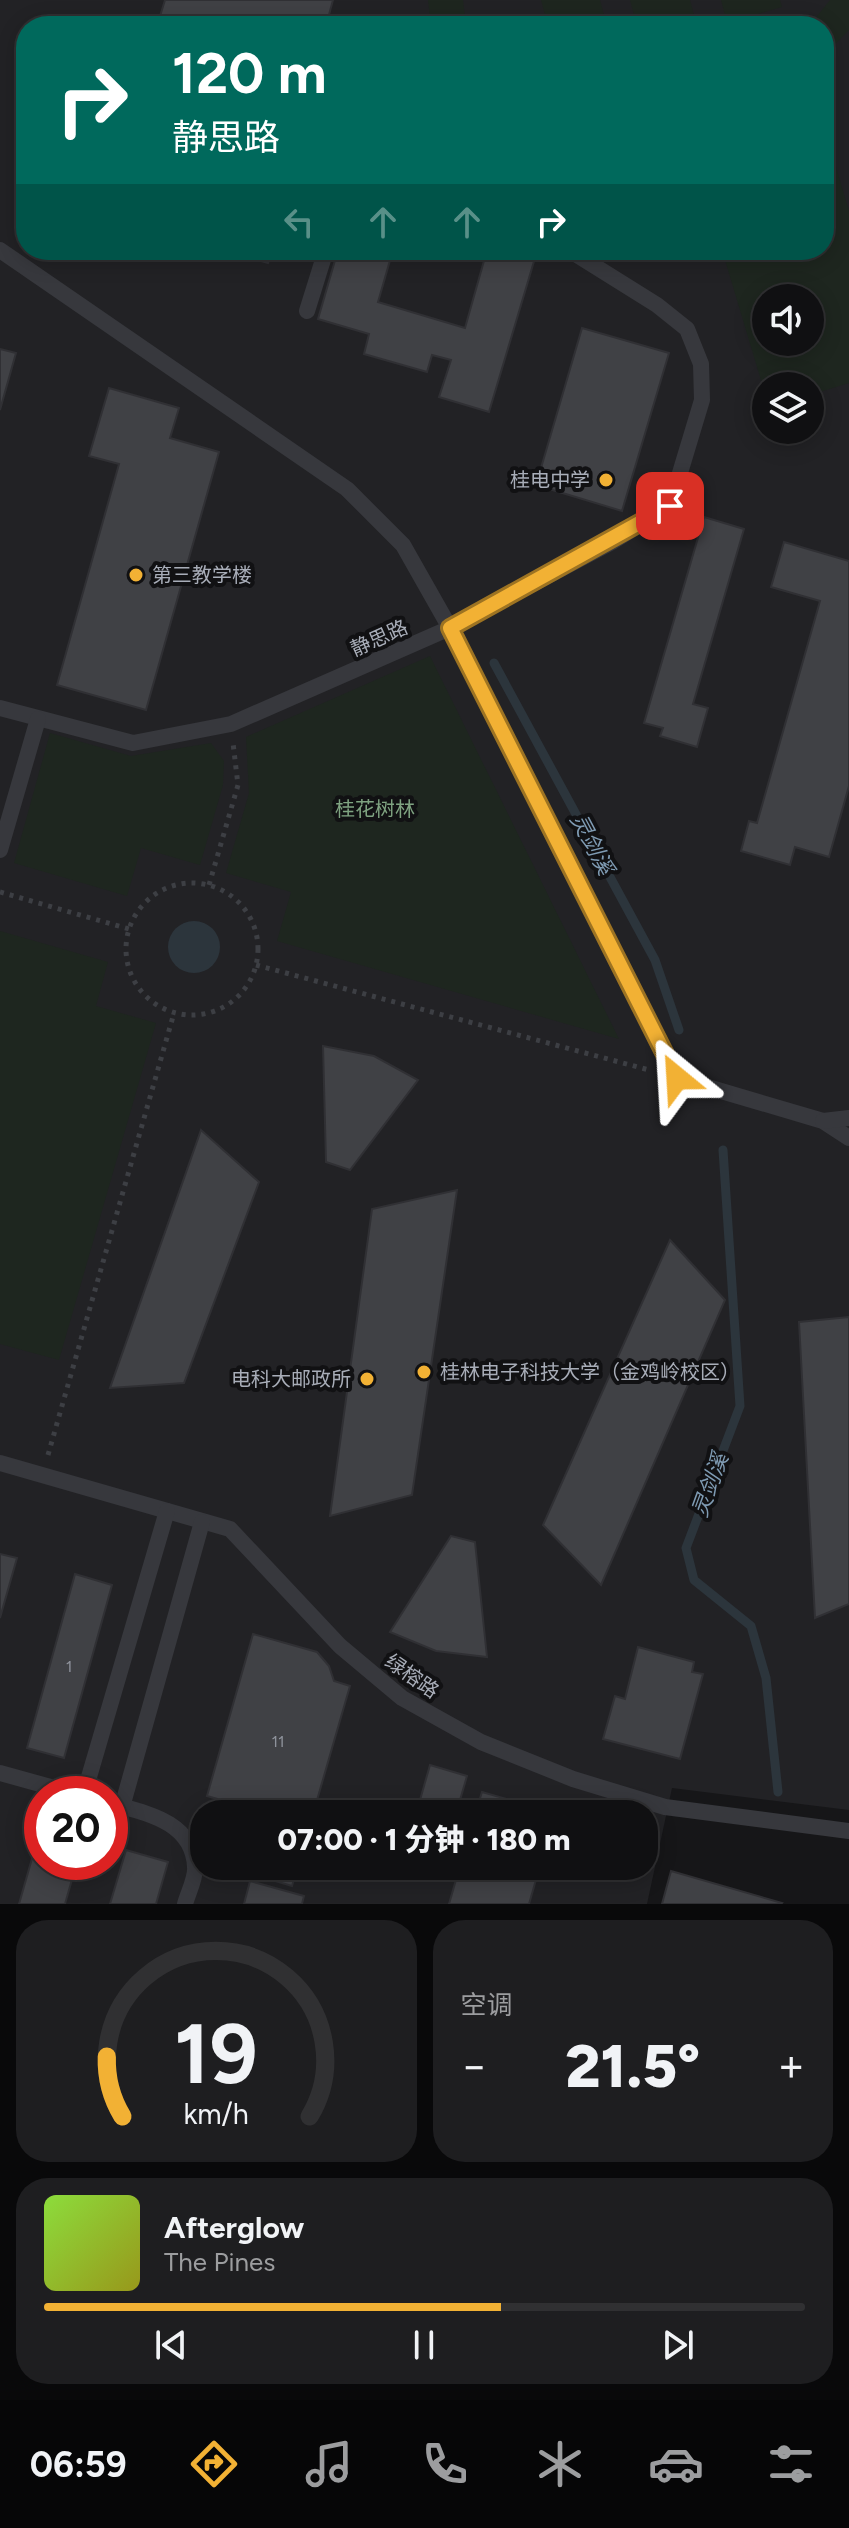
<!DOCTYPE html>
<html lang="zh">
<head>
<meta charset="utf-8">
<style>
	:root { --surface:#101012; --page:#1e1e20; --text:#f1f3f6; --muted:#9c9d9f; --line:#303032; --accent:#f2b134 }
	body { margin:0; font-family:Figtree,"Noto Sans SC",sans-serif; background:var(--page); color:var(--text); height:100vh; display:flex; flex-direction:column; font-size:30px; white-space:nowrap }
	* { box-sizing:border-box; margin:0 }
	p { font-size:26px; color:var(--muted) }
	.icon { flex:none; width:44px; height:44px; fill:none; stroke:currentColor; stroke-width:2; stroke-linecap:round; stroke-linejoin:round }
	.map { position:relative; height:1904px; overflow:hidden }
	.drawer { display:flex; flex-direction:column; gap:16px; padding:16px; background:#09090a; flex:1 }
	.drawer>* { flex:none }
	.top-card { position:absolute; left:16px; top:16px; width:818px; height:244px; border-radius:32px; box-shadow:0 4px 20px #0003,0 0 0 2px var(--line); background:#00695c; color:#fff; overflow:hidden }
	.controls { position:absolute; left:752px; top:284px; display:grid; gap:16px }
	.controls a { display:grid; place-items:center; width:72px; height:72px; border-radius:50%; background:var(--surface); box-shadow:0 4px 20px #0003,0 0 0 2px var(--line); font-size:40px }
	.speed { position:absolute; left:24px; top:1776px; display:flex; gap:16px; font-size:40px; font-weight:700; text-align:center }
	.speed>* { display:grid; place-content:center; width:104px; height:104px; border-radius:50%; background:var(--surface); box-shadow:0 4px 20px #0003,0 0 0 2px var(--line); line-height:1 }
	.speed .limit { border:12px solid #d22; background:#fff; color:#111 }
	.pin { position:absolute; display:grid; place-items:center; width:68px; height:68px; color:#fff; margin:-34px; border-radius:16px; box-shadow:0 4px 12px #0006 }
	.me { position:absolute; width:88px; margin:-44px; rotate:333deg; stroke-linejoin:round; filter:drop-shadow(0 0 6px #0008) }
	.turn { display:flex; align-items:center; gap:28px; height:168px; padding:0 24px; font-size:36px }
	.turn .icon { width:104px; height:104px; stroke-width:2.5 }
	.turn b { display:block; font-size:56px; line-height:68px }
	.lanes { display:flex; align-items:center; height:76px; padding:0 24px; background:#0003; justify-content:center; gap:40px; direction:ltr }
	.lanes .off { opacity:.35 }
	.big { font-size:60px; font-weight:800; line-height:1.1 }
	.drawer .tile { flex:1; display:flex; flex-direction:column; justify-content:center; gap:12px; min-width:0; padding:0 28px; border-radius:32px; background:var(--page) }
	.drawer .dial { align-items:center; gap:0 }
	.dial svg { height:208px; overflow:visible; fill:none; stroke:var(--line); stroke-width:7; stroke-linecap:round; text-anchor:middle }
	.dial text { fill:var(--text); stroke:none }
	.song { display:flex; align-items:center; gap:24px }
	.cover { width:96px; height:96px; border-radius:12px; background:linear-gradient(135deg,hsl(90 70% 55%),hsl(60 70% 35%)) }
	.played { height:8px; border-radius:4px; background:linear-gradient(90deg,var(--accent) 60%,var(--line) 60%) }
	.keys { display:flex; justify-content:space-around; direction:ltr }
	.heat { display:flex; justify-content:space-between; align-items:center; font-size:44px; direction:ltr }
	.drawer .tiles { flex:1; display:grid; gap:16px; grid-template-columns:1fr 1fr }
	.tile:last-child { grid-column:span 2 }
	.trip { position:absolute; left:190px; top:1800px; width:468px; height:80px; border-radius:32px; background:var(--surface); box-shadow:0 4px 20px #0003,0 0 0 2px var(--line); font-weight:800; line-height:80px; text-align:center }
	.dock { display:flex; height:128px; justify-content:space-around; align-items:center; background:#060607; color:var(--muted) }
	.dock .icon { width:56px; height:56px }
	.dock .selected { color:var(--accent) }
	.dock b { font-size:36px; color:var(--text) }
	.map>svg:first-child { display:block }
</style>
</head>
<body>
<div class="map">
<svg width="849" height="1904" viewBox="0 0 849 1904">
	<rect width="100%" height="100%" fill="#161618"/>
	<path fill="#222225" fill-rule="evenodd" d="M0,0H849V1810L672,1788L647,1904H0ZM26,26H824V250H26ZM766,298H810V342H766ZM766,386H810V430H766ZM42,1794H110V1862H42ZM204,1814H644V1866H204Z"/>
	<g fill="#1e261f" fill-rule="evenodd">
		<path d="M428,0H463L466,26H431Z"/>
		<path d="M541,0H600L607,26H548Z"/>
		<path d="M630,0H690L697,26H637Z"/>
		<path d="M721,0H780L782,7L727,23Z"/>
		<path d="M830,0H849V30L824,56V26H809Z"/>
		<path d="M824,127L849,211V383L810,395V386H766V397L722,250H824ZM766,298H810V342H766Z"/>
		<path d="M430,656L619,1039L277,941L291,892L226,873L249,793L246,737Z"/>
		<path d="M50,733L131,756L211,743L224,761L223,785L200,865L141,848L127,896L14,863Z"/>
		<path d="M0,931L108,962L96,1006L156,1023L59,1360L0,1344Z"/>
	</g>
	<circle fill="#2c353c" cx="194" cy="947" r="26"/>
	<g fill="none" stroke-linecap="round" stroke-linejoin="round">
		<g stroke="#2c353c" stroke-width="9">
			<path d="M494,663L655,960L679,1030"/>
			<path d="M723,1150L740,1406L686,1548L694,1580L751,1626L766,1678L778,1792"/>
		</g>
	</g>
	<g fill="#404145" stroke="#303034" stroke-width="2">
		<path d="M165,0H333L326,26H157Z"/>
		<path d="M223,250H272L268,263Z"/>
		<path d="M338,250H393L378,302L465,328L487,250H508L535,258L489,412L439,397L451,360L432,355L427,372L364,354L369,334L318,319Z"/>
		<path d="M582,328L669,353L622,511L536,485Z"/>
		<path d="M0,349L16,353L0,410Z"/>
		<path d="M109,388L179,408L170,438L219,452L146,710L57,685L119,464L89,456Z"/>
		<path d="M704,517L744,529L693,704L708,708L697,747L660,736L663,728L644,723Z"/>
		<path d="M784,542L849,561V786L829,857L795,847L790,865L741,851L749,821L757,823L820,601L771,587Z"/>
		<path d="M323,1046L374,1056L418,1080L350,1170L326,1162Z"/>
		<path d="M201,1130L259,1182L184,1383L110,1388Z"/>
		<path d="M457,1190L412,1495L330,1516L372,1209Z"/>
		<path d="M670,1240L725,1300L601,1585L543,1525Z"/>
		<path d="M849,1317V1604L815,1618L799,1322Z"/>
		<path d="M451,1536L475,1542L487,1657L436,1651L390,1632Z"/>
		<path d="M0,1554L17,1558L0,1618Z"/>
		<path d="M75,1574L112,1585L64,1758L27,1748Z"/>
		<path d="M253,1634L317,1652L329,1666L334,1681L350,1686L313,1814H237L232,1803L207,1796Z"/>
		<path d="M638,1647L694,1662L692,1672L703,1674L680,1759L603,1739L615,1696L625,1699Z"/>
		<path d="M430,1765L467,1776L456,1814H416Z"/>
		<path d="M482,1792L556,1813L555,1814H475Z"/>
		<path d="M41,1827L42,1862H77L65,1904H19Z"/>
		<path d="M126,1850L168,1862L156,1904H110Z"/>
		<path d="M239,1866H298L292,1886L238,1870Z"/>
		<path d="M460,1866H540L529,1904H449Z"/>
		<path d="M671,1871L782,1903L781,1904H662Z"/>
		<path d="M250,1881L304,1896L302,1904H244Z"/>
	</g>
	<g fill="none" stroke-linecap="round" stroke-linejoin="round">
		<g stroke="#3d3f44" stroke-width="5" stroke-dasharray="4 6" stroke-linecap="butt">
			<circle cx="192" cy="949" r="66"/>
			<path d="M209,885L238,785L233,743"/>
			<path d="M0,892L129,929"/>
			<path d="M256,965L649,1070"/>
			<path d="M48,1455L174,1013"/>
		</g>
		<g stroke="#37383d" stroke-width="16">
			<path d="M0,250L347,489L403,545L450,628L677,1078L823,1121L849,1138"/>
			<path d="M307,311L326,250"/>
			<path d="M0,708L133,743L231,724L450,628L612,542L670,506L702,400L701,364L687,329L657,305L569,250"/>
			<path d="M0,850L38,719"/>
			<path d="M823,1121L849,1118"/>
			<path d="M0,1463L230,1529L340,1646L402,1698L481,1742L573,1779L665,1807L849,1831"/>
			<path d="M0,1773L76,1794"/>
			<path d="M84,1794L167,1511"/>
			<path d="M110,1803C145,1813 193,1821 195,1867C196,1878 188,1893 185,1904"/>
			<path d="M122,1807L202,1522"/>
		</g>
	</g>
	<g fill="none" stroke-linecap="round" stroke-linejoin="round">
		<defs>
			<path id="route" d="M670,506L450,628L677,1078"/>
		</defs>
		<use href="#route" stroke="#9d7322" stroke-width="20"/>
		<use href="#route" stroke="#f2b134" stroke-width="14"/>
	</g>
	<g fill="#f2b134" stroke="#111113" stroke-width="3">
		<circle cx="606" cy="480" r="8"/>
		<circle cx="136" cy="575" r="8"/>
		<circle cx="424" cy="1372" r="8"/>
		<circle cx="367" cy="1379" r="8"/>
	</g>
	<g text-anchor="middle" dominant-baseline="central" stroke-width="8" stroke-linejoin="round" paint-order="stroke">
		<g font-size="16" fill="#8e929b">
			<text x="69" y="1666">1</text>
			<text x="278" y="1741">11</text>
		</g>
		<g font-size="20" fill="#a8adb8" stroke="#111113" text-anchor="end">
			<text x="590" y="480">桂电中学</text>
			<text x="152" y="575" text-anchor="start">第三教学楼</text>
			<text x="440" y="1372" text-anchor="start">桂林电子科技大学（金鸡岭校区）</text>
			<text x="351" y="1379">电科大邮政所</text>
		</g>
		<g font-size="20" fill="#a8adb8" stroke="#111113">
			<text transform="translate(379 638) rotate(-24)">静思路</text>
			<text transform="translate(412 1676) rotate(35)">绿榕路</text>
		</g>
		<g font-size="20" fill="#7fa381" stroke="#111113">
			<text x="375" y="809">桂花树林</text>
		</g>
		<g font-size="22" font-style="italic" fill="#7f9bb3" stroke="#111113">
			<text transform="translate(592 844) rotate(62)">灵剑溪</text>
			<text transform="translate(710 1485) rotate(-70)">灵剑溪</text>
		</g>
	</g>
</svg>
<div class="controls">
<a><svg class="icon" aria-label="sound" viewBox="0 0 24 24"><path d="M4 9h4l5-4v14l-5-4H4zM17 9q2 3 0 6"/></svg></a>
<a><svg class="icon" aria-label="layers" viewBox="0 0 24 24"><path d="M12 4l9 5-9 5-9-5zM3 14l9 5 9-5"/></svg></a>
</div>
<div class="speed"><div class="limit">20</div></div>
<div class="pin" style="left:670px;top:506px;background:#d93025"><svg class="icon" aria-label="arrive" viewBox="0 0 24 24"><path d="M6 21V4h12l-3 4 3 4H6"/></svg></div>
<svg class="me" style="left:677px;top:1078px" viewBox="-20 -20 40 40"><path d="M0-17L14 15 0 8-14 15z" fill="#f2b134" stroke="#fff" stroke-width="4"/></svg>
<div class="trip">07:00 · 1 分钟 · 180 m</div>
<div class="top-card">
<div class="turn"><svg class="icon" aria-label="right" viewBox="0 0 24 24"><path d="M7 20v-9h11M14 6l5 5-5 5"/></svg><div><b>120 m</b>静思路</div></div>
<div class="lanes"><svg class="icon off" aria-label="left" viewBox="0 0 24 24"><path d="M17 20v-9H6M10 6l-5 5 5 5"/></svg><svg class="icon off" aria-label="ahead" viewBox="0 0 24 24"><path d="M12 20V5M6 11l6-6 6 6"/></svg><svg class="icon off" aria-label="ahead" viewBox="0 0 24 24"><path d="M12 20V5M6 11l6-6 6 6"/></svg><svg class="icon" aria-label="right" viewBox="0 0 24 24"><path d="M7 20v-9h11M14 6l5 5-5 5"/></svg></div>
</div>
</div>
<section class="drawer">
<div class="tiles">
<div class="tile dial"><svg viewBox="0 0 100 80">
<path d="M14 69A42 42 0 1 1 86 69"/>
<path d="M14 69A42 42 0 0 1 8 46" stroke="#f2b134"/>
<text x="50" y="56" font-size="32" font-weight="700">19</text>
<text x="50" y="72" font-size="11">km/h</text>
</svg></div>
<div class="tile"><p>空调</p>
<div class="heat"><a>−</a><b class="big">21.5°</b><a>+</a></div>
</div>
<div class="tile">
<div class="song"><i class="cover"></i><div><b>Afterglow</b><p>The Pines</p></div></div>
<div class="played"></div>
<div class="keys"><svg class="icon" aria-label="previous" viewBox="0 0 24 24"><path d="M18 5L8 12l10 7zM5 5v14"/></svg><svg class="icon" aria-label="pause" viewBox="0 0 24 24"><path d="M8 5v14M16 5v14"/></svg><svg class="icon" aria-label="next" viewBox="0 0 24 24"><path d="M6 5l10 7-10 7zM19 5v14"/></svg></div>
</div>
</div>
</section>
<nav class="dock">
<b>06:59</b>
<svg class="icon selected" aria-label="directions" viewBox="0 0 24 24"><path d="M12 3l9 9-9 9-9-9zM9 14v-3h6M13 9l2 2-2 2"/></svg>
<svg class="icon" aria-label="music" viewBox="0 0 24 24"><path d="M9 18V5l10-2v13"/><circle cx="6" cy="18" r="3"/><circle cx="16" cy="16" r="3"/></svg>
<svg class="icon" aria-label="phone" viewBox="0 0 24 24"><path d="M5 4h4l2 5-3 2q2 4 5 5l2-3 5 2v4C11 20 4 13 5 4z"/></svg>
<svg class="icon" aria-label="climate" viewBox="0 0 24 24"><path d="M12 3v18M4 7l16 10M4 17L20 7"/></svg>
<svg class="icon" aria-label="car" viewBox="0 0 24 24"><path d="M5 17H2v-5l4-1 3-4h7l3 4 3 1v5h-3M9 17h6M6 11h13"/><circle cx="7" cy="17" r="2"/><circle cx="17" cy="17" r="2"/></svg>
<svg class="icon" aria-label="filters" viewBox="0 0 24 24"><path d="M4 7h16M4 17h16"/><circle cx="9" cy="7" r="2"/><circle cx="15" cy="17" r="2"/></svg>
</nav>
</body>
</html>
